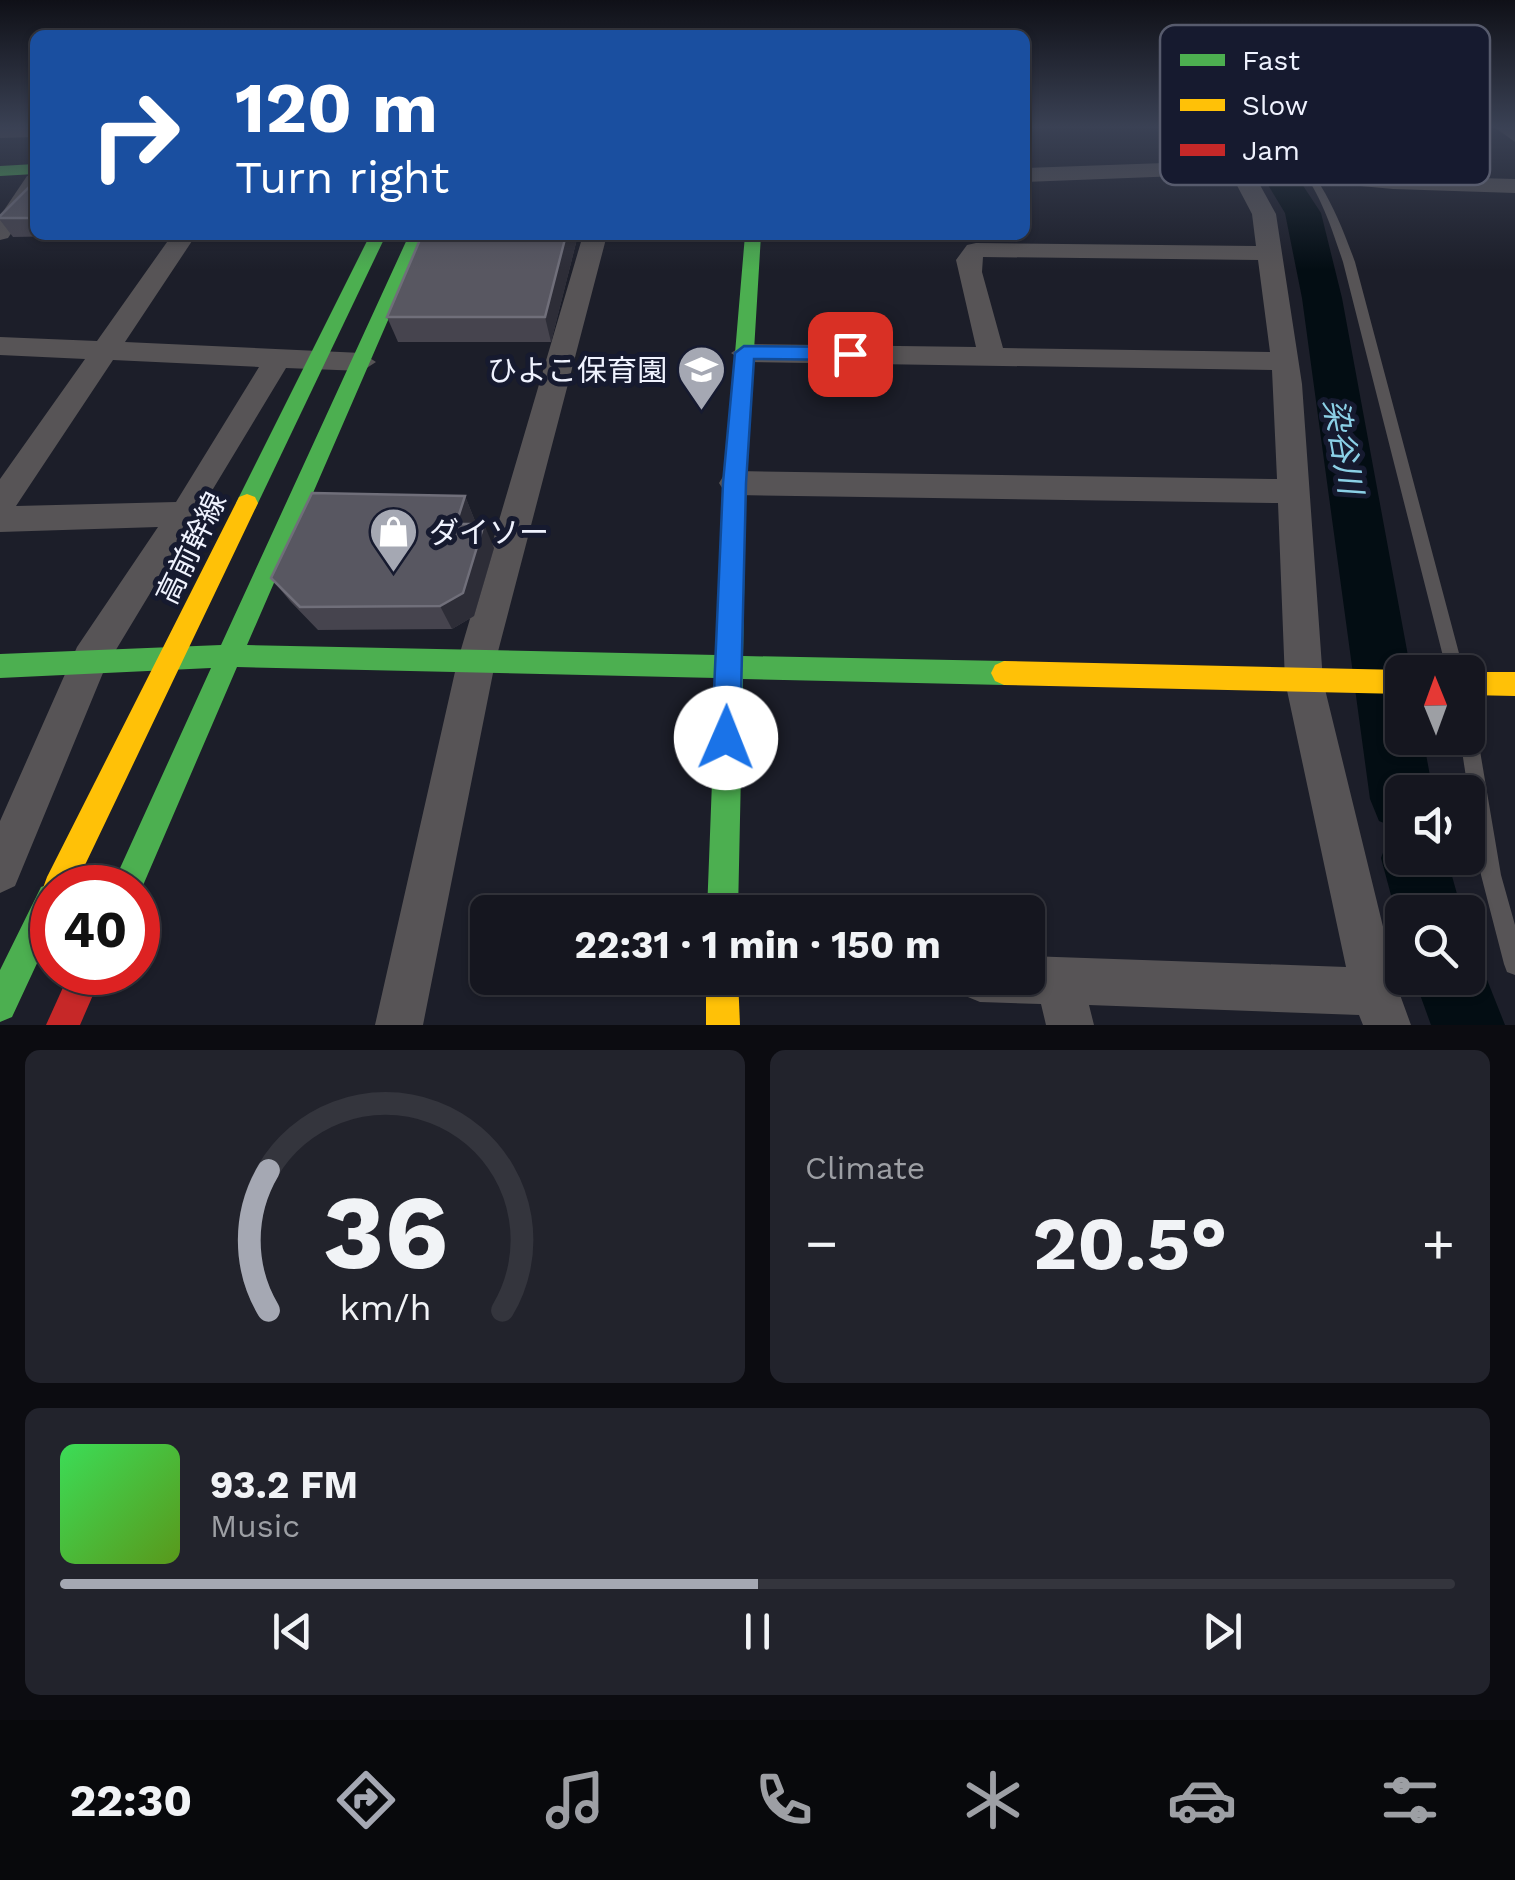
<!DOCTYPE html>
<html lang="en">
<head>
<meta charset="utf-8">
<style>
	:root { --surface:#15161f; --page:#22232c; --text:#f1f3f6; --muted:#9d9fa4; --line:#34353d; --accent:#a5a8b3 }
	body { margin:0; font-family:"Work Sans","Noto Sans JP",sans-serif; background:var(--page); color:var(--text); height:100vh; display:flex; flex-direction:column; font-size:38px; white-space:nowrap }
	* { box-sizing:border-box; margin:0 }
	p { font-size:32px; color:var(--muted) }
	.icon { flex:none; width:55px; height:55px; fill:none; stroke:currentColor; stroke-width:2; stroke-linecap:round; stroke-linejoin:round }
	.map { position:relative; height:1025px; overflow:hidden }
	.sheet { display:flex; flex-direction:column; gap:25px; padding:25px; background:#0c0c11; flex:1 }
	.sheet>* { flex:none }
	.top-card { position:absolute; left:30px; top:30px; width:1000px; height:210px; border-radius:15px; box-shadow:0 2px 8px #0004,0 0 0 2px var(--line); background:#1a4fa0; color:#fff; overflow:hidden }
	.needle { width:65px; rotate:359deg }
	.fabs { position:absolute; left:1385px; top:655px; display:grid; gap:20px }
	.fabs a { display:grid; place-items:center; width:100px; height:100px; border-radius:15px; background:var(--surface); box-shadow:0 2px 8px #0004,0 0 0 2px var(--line); font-size:50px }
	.speed { position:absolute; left:30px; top:865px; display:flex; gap:20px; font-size:50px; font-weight:700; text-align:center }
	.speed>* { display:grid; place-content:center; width:130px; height:130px; border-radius:50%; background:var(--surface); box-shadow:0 2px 8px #0004,0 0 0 2px var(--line); line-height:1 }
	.speed .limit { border:15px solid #d22; background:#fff; color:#111 }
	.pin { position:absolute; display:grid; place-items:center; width:85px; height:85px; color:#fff; margin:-42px; border-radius:20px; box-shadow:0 5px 15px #0006 }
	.me { position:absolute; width:110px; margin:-55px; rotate:1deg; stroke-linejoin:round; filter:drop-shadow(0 0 8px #0008) }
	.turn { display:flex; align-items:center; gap:35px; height:210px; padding:0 40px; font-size:45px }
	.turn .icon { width:130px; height:130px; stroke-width:2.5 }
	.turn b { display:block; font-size:70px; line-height:85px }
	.big { font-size:75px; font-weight:700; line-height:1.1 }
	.sheet .widget { flex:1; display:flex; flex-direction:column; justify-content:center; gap:15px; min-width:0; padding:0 35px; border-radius:15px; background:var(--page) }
	.sheet .dial { align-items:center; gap:0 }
	.dial svg { height:260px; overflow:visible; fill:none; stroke:var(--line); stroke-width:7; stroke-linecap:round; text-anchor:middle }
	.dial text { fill:var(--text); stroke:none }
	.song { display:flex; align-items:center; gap:30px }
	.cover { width:120px; height:120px; border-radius:15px; background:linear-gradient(135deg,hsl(130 70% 55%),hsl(90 70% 35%)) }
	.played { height:10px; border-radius:5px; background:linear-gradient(90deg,var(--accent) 50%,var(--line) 50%) }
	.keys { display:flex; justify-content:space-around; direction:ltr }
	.heat { display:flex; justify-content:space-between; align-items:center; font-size:55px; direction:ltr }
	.sheet .tiles { flex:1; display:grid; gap:25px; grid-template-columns:1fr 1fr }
	.widget:last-child { grid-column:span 2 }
	.trip { position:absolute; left:470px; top:895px; width:575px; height:100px; border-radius:15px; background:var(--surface); box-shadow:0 2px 8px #0004,0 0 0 2px var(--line); font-weight:700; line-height:100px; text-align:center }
	.dock { display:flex; height:160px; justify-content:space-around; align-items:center; background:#08090c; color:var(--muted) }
	.dock .icon { width:70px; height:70px }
	.dock .on { color:var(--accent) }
	.dock b { font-size:45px; color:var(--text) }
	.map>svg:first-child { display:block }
</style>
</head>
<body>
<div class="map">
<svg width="1515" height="1025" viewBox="0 0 1515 1025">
	<rect width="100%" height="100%" fill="#1c1e29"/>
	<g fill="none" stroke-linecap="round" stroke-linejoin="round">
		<g fill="#030d13" fill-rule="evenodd">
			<path d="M1206,126H1243L1279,149L1321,213L1342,298L1411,672H1402V738H1423L1433,792H1402V858H1447L1462,912H1402V936L1381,858L1390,834L1401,830L1379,821L1370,799L1302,298L1285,213L1254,162Z"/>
			<path d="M1468,949L1476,952L1505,1025H1431L1414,978H1468Z"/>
		</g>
		<g fill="#575456" fill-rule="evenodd">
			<path d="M1256,126H1267C1316,165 1334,204 1355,262L1464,672H1447L1343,262C1331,226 1319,188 1293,159C1282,147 1268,137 1256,126Z"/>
			<path d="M1468,724L1474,727L1477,733L1501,875L1515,925V975L1507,972L1504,964L1481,875L1460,738H1468Z"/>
		</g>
		<g fill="#575456" fill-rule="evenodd">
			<path d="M0,126H35V137L0,138Z"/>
			<path d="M1184,126H1207L1244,163L1453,177L1407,126H1428L1478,178L1515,179V193L1393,189L1255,176L1276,214L1302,384L1323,681L1399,992L1411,1025H1363L1359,1015L1089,1005L1094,1025H1046L1041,1004L980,1002L963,995L956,978H1028V956L1346,967L1285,681L1278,503L735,495L724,491L719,483L724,475L735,471L1277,479L1272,370L745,362L731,353L745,344L976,347L956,260L967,245L976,243L1256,246L1252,214L1231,174L1025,182V168L1220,161ZM983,257L1258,260L1270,352L1003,348L982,272Z"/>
			<path d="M1493,126H1515V142Z"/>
			<path d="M35,174V198L8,238L0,240V216L27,176Z"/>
			<path d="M172,235H196L125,342L362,353L376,362L362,371L286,368L105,668L15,886L0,893V821L77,647L158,527L0,532V479L85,359L0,355V337L97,341ZM113,360L259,367L176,502L16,506Z"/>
			<path d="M583,235H607L495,663L423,1025H375L457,663Z"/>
		</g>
		<g fill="#4caf50" fill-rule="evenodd">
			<path d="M35,164V174L0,176V166Z"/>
			<path d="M370,235H386L258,503L255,509H239L236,503Z"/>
			<path d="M409,235H425L247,645L717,655L724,483L745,235H761L746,483L743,656L1004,661L1013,665L1017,673L1013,681L1004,685L743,679L738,912H707L716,678L237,667L138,897V888H111L211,668L0,678V654L221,645Z"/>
			<path d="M52,883L63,888H52V931L12,1017L0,1022V970L41,887Z"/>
		</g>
		<g fill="#ffc107" fill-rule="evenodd">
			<path d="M247,494L255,497L258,503L74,888H52V901L47,899L43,888L47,877L236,503L239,497Z"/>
			<path d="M1004,661L1402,670L1408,672H1402V694L1004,685L995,681L991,673L995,665Z"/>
			<path d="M1464,672H1515V696L1468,695V672Z"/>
			<path d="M706,978H738L740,1025H706Z"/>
		</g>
		<path fill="#c62828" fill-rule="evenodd" d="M70,972H103L80,1025H46Z"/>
	</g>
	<g fill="#46444e">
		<path d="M35,181V235H119L13,237L0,220V216Z"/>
		<path d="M422,235H578L551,342H398L387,317Z"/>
		<path d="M465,496L475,521L474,524L494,548L474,616L452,629L318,630L290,601L271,578Z"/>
	</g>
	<g fill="#2d2d37">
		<path d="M566,235H578L551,342L545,317Z"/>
		<path d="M465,496L475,521L467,548L456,524Z"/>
		<path d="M484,524L494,548L474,616L452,629L440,606Z"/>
	</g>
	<g fill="#585761" stroke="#706f7a" stroke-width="2.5">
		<path d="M35,181V218H0V216Z"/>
		<path d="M422,235H566L545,317H387Z"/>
		<path d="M312,493L465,496L456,524H484L463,593L440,606L300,607L271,578Z"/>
	</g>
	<linearGradient id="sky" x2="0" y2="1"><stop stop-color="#0f1017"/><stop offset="0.47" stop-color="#3a4154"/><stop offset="1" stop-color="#3a4154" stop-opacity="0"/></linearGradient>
	<rect width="1515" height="270" fill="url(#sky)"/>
	<path fill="#1a73e8" stroke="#114b97" stroke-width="2.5" d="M744,346L850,347L859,354L850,360L754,359L746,483L740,738L736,747L726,751L716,747L712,738L723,483L735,353Z"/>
	<defs>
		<symbol id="school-pin" viewBox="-11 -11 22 30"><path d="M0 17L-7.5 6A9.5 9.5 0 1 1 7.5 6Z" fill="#a5a8b3" stroke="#161a2f"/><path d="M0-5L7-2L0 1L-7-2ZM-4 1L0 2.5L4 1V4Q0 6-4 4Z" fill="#fff"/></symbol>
		<symbol id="shop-pin" viewBox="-11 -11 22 30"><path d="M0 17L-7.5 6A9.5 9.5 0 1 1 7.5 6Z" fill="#a5a8b3" stroke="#161a2f"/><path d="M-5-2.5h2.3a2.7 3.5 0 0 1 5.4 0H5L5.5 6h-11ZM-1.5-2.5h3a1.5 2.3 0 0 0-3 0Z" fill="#fff"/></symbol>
	</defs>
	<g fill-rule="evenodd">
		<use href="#school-pin" x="674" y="342" width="55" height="75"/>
		<use href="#shop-pin" x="366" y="504" width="55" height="75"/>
	</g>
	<g text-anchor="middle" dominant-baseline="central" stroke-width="10" stroke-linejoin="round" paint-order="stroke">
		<g font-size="30" fill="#eff2fe" stroke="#161a2f" text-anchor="end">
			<text x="667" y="370">ひよこ保育園</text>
			<text x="429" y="532" text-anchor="start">ダイソー</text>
		</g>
		<g font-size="30" fill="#eff2fe" stroke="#161a2f">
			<text transform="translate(191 548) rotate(-64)">高前幹線</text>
		</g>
		<g font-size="32" font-style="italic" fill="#8bd0e6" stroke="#161a2f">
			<text transform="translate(1343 446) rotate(80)">染谷川</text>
		</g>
	</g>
	<rect x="1160" y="25" width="330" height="160" rx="15" fill="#161a2f" stroke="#575b6d" stroke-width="2.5"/>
	<rect x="1180" y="54" width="45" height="12" fill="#4caf50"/>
	<rect x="1180" y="99" width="45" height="12" fill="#ffc107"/>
	<rect x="1180" y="144" width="45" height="12" fill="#c62828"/>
	<g font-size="28" fill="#eff2fe">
		<text x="1242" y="70">Fast</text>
		<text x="1242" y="115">Slow</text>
		<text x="1242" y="160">Jam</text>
	</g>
</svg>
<div class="fabs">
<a><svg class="needle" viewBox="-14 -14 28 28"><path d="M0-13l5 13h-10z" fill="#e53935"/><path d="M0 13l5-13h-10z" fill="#9d9fa4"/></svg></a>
<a><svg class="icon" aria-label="sound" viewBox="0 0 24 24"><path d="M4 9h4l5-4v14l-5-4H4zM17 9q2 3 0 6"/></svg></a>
<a><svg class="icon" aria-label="search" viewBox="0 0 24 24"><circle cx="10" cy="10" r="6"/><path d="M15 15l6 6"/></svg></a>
</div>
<div class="speed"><div class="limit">40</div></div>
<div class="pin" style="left:850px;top:354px;background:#d93025"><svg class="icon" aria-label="arrive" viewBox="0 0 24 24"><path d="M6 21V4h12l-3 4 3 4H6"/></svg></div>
<svg class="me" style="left:726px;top:738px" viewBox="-20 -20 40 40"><circle r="19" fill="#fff"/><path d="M0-13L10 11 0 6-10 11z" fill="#1a73e8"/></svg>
<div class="trip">22:31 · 1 min · 150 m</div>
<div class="top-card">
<div class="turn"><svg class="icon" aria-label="right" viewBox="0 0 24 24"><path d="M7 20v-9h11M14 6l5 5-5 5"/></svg><div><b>120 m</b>Turn right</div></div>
</div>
</div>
<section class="sheet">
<div class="tiles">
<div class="widget dial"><svg viewBox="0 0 100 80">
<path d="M14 69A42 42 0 1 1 86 69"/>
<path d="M14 69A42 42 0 0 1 14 26" stroke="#a5a8b3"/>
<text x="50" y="56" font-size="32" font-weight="700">36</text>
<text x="50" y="72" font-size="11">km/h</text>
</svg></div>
<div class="widget"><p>Climate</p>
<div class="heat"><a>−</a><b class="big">20.5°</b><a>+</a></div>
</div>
<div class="widget">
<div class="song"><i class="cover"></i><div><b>93.2 FM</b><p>Music</p></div></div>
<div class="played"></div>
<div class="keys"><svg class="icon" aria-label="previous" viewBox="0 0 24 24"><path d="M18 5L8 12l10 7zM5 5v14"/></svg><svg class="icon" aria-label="pause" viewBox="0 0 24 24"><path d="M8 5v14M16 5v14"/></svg><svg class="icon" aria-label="next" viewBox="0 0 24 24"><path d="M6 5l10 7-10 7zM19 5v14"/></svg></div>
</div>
</div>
</section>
<nav class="dock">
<b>22:30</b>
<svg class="icon on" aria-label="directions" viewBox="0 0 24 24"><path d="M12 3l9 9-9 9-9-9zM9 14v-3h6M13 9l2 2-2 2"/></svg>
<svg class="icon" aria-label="music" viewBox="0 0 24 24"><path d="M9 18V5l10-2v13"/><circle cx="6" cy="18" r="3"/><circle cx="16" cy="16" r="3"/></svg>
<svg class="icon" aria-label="phone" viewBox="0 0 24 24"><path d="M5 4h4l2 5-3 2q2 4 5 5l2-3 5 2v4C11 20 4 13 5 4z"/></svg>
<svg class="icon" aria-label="climate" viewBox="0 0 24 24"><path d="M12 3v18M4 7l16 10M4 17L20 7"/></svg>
<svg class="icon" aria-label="car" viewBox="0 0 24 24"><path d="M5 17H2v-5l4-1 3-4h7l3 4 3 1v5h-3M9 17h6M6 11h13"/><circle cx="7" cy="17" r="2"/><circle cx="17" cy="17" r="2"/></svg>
<svg class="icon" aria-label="filters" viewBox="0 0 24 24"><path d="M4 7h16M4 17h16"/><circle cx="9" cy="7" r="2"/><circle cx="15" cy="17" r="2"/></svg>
</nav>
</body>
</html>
